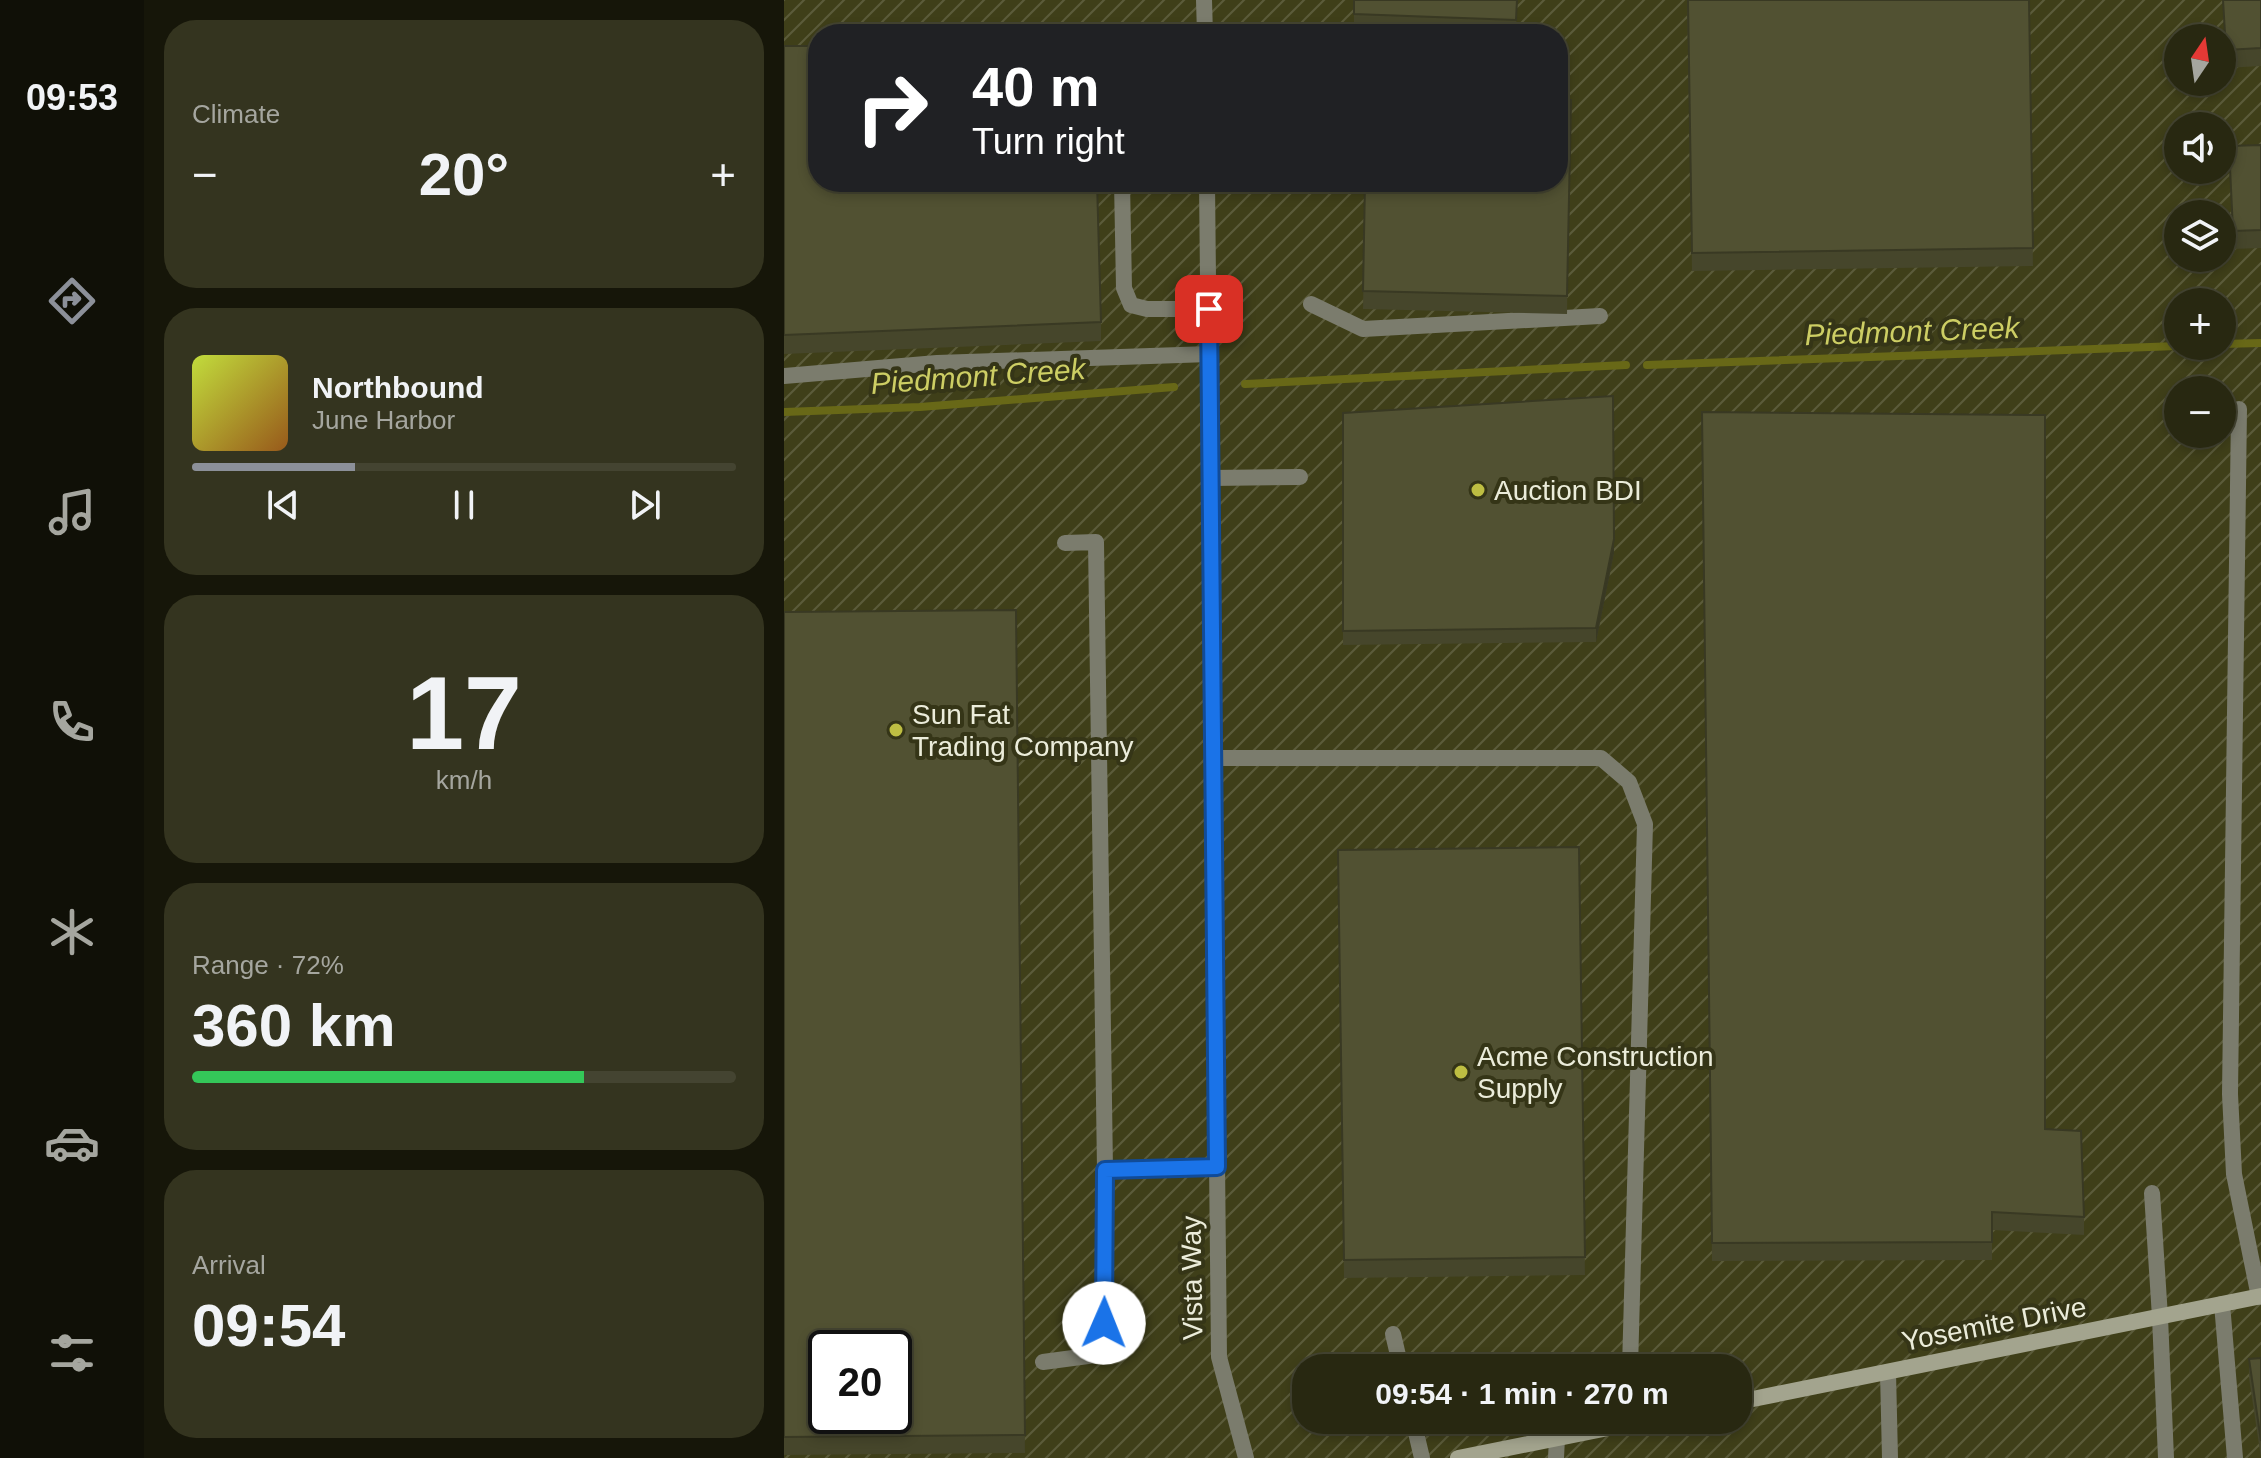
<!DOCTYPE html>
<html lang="en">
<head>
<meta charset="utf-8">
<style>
	:root { --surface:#282811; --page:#34341f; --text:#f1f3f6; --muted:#a5a69f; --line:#444431; --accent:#8c9099 }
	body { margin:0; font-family:Arial,sans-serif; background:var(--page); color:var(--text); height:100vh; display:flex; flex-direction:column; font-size:30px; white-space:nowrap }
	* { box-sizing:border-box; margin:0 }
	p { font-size:26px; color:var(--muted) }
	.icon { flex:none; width:44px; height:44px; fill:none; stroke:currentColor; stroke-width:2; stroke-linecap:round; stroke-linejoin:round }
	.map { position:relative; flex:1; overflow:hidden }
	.panel { display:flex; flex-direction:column; gap:20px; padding:20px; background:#161609; width:640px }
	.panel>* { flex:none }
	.hud { position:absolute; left:24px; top:24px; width:760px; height:168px; border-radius:32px; box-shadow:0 4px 12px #0003,0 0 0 2px var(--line); background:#202124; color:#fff; overflow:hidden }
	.needle { width:52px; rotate:13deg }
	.fabs { position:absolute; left:1380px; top:24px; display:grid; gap:16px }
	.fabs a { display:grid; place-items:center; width:72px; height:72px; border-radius:50%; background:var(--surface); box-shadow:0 4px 12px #0003,0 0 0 2px var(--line); font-size:40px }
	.speed { position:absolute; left:24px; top:1330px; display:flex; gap:16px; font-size:40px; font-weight:700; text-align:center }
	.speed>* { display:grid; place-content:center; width:104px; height:104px; border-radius:50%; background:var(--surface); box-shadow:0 4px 12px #0003,0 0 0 2px var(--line); line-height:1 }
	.speed .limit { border:4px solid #111; border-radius:12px; background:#fff; color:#111 }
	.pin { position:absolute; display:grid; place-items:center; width:68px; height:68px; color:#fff; margin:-34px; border-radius:16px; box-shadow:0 4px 12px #0006 }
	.me { position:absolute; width:88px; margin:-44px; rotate:1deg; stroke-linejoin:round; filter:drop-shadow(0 0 6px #0008) }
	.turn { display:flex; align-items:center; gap:28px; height:168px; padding:0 32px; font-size:36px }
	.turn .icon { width:104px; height:104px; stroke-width:2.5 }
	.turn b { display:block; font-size:56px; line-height:68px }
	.big { font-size:60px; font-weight:600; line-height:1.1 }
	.panel .tile { flex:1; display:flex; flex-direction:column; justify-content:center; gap:12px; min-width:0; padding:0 28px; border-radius:32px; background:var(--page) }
	.panel .dial { align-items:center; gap:0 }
	.dial b { font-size:104px; line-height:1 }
	.song { display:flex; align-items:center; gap:24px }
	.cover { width:96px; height:96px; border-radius:12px; background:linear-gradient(135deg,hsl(70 70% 55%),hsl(30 70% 35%)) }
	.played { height:8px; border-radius:4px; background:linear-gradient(90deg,var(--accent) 30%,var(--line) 30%) }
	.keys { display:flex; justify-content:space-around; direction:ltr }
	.heat { display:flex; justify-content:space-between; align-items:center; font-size:44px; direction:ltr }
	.charge { height:12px; border-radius:6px; background:linear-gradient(90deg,#34c759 72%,var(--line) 0) }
	.trip { position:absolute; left:508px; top:1354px; width:460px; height:80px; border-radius:32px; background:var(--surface); box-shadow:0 4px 12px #0003,0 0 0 2px var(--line); font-weight:600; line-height:80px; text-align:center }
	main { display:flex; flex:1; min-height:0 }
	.tab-bar { display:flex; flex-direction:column; width:144px; justify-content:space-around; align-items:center; background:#101007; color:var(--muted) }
	.tab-bar .icon { width:56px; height:56px }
	.tab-bar .selected { color:var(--accent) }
	.tab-bar b { font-size:36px; color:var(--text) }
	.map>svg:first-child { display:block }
</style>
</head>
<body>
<main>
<nav class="tab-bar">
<b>09:53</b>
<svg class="icon selected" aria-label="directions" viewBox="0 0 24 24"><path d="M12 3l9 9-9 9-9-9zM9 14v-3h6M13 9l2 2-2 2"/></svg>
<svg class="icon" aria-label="music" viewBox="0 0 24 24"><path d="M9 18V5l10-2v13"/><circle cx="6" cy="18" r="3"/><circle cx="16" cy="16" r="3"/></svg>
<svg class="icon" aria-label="phone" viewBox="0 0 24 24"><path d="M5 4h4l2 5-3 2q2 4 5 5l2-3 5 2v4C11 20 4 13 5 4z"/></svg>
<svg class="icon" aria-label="climate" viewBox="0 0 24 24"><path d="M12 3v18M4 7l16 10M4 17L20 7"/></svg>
<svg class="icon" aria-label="car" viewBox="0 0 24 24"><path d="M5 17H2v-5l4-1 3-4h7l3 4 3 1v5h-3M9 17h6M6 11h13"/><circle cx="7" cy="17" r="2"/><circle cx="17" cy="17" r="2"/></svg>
<svg class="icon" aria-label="filters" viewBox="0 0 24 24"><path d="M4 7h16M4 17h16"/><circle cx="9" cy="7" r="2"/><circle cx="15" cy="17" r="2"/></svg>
</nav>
<section class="panel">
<div class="tile"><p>Climate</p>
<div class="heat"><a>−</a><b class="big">20°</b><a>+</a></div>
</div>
<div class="tile">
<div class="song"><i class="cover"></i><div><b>Northbound</b><p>June Harbor</p></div></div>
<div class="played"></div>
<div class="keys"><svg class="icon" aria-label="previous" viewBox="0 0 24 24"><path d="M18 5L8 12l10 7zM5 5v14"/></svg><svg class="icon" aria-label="pause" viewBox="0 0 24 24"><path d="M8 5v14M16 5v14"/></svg><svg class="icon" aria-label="next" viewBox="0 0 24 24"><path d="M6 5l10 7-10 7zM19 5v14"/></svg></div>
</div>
<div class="tile dial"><b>17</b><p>km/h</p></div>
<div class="tile"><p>Range · 72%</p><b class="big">360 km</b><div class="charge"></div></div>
<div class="tile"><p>Arrival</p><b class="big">09:54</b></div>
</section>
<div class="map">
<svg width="1477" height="1458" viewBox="0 0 1477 1458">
	<defs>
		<pattern id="industrial-furrows" width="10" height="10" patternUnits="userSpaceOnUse" patternTransform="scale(2)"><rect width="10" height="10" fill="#3f3f19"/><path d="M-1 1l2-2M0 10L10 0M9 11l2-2" fill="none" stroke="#5b5b3a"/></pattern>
	</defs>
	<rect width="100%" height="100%" fill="#353517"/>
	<path fill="url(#industrial-furrows)" fill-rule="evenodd" d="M0,0H1477V1458H0ZM34,34H774V182H34ZM1394,38H1438V82H1394ZM1394,126H1438V170H1394ZM1394,214H1438V258H1394ZM1394,302H1438V346H1394ZM1394,390H1438V434H1394ZM42,1348H110V1416H42ZM522,1368H954V1420H522Z"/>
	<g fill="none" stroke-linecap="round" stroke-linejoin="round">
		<g stroke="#686817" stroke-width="8">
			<path d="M1438,344L1477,343"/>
			<path d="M863,365L1394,346"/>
			<path d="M461,384L842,365"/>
			<path d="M0,412L136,407L390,387"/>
		</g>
		<g stroke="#7b7c6d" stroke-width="16">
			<path d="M338,182L340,288L347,305L363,309H425"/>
			<path d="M527,304L579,329L816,316"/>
			<path d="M0,376L153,363L426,354"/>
			<path d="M1455,409L1446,1094L1450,1174L1475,1297"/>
			<path d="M427,478L516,477"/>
			<path d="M430,758H817L845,782L861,824L846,1368"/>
			<path d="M321,1170L433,1167"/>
			<path d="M1368,1193L1376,1317"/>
			<path d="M1438,1304L1451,1458"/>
			<path d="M609,1334L617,1368"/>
			<path d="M259,1362L319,1354L321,1170L312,542L281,543"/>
			<path d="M1104,1372L1106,1458"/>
			<path d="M629,1420L638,1458"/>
			<path d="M772,1458L773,1438"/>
		</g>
		<g stroke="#7b7c6d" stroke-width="16">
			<path d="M420,0L421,34"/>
			<path d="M423,182L435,1357L462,1458"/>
			<path d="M1376,1317L1382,1458"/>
		</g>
		<g stroke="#a3a48e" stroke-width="16">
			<path d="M954,1402L1477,1296"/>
			<path d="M674,1458L864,1420"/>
		</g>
	</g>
	<g fill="#46462b">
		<path d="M570,0H733L732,34H610L570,33Z"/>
		<path d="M903,0H1245L1249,266L908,271Z"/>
		<path d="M1439,0H1477V66L1442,68Z"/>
		<path d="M0,46L317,322V341L0,354Z"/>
		<path d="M787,100L783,314L579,309L581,182Z"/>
		<path d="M1477,145V248L1449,249L1445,146Z"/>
		<path d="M918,412L1261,1129L1300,1217V1235L1208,1230V1260L928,1261Z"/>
		<path d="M559,413L830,553L812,642L559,645Z"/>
		<path d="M232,610L241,1453L0,1455V612Z"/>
		<path d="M795,847L801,1275L560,1278L554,850Z"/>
		<path d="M1477,1358V1458L1465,1378V1359Z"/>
	</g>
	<path fill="#393923" d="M830,539V553L812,642V628Z"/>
	<g fill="#515132" stroke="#393923" stroke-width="2" fill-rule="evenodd">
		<path d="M570,0H733L732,20L570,14Z"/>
		<path d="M904,0H1245L1249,248L908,253Z"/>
		<path d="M1439,0H1477V48L1442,50Z"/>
		<path d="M0,46H34V182H313L317,322L0,335Z"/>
		<path d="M774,100H787L783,296L579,291L581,182H774Z"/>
		<path d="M1477,145V230L1449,231L1445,146Z"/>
		<path d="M829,396L830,539L812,628L559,631V413Z"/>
		<path d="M918,412L1261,415V1129L1297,1131L1300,1217L1208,1212V1242L928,1243Z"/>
		<path d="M232,610L241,1435L0,1437V612ZM42,1348H110V1416H42Z"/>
		<path d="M795,847L801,1257L560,1260L554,850Z"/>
		<path d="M1477,1358V1441L1465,1359Z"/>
	</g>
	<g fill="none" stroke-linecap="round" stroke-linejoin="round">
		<defs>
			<path id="route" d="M320,1323L321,1170L433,1167L425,309"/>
		</defs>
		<use href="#route" stroke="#114b97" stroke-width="20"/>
		<use href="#route" stroke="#1a73e8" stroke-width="14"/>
	</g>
	<g fill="#bebe42" stroke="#353517" stroke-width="3">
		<circle cx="694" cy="490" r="8"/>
		<circle cx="112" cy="730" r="8"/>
		<circle cx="677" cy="1072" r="8"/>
	</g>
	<g text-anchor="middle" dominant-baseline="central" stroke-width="8" stroke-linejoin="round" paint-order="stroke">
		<g font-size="28" fill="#ebecda" stroke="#353517" text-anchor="start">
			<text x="710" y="490">Auction BDI</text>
			<text x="128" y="714">Sun Fat<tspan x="128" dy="32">Trading Company</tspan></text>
			<text x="693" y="1056">Acme Construction<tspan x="693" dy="32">Supply</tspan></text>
		</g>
		<g font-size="28" fill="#ebecda" stroke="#353517">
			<text transform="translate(408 1278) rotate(-91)">Vista Way</text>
			<text transform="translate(1210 1324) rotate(-11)">Yosemite Drive</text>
		</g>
		<g font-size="30" font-style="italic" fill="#cdce64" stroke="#353517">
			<text transform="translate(1128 331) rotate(-2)">Piedmont Creek</text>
			<text transform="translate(194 376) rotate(-4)">Piedmont Creek</text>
		</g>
	</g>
</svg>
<div class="fabs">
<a><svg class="needle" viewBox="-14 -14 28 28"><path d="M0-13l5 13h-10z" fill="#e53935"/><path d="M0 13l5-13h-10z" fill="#a5a69f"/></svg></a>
<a><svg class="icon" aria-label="sound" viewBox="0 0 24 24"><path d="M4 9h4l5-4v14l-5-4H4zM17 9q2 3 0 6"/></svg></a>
<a><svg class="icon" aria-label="layers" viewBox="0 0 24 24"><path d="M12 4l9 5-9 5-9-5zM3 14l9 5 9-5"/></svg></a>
<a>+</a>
<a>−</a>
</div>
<div class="speed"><div class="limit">20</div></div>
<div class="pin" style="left:425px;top:309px;background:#d93025"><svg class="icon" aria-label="arrive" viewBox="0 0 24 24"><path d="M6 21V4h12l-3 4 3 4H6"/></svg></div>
<svg class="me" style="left:320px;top:1323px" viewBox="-20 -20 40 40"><circle r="19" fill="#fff"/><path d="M0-13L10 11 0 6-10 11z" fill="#1a73e8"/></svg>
<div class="trip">09:54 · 1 min · 270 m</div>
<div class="hud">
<div class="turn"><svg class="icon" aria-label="right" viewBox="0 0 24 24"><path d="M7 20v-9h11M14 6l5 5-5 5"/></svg><div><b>40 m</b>Turn right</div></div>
</div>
</div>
</main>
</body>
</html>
